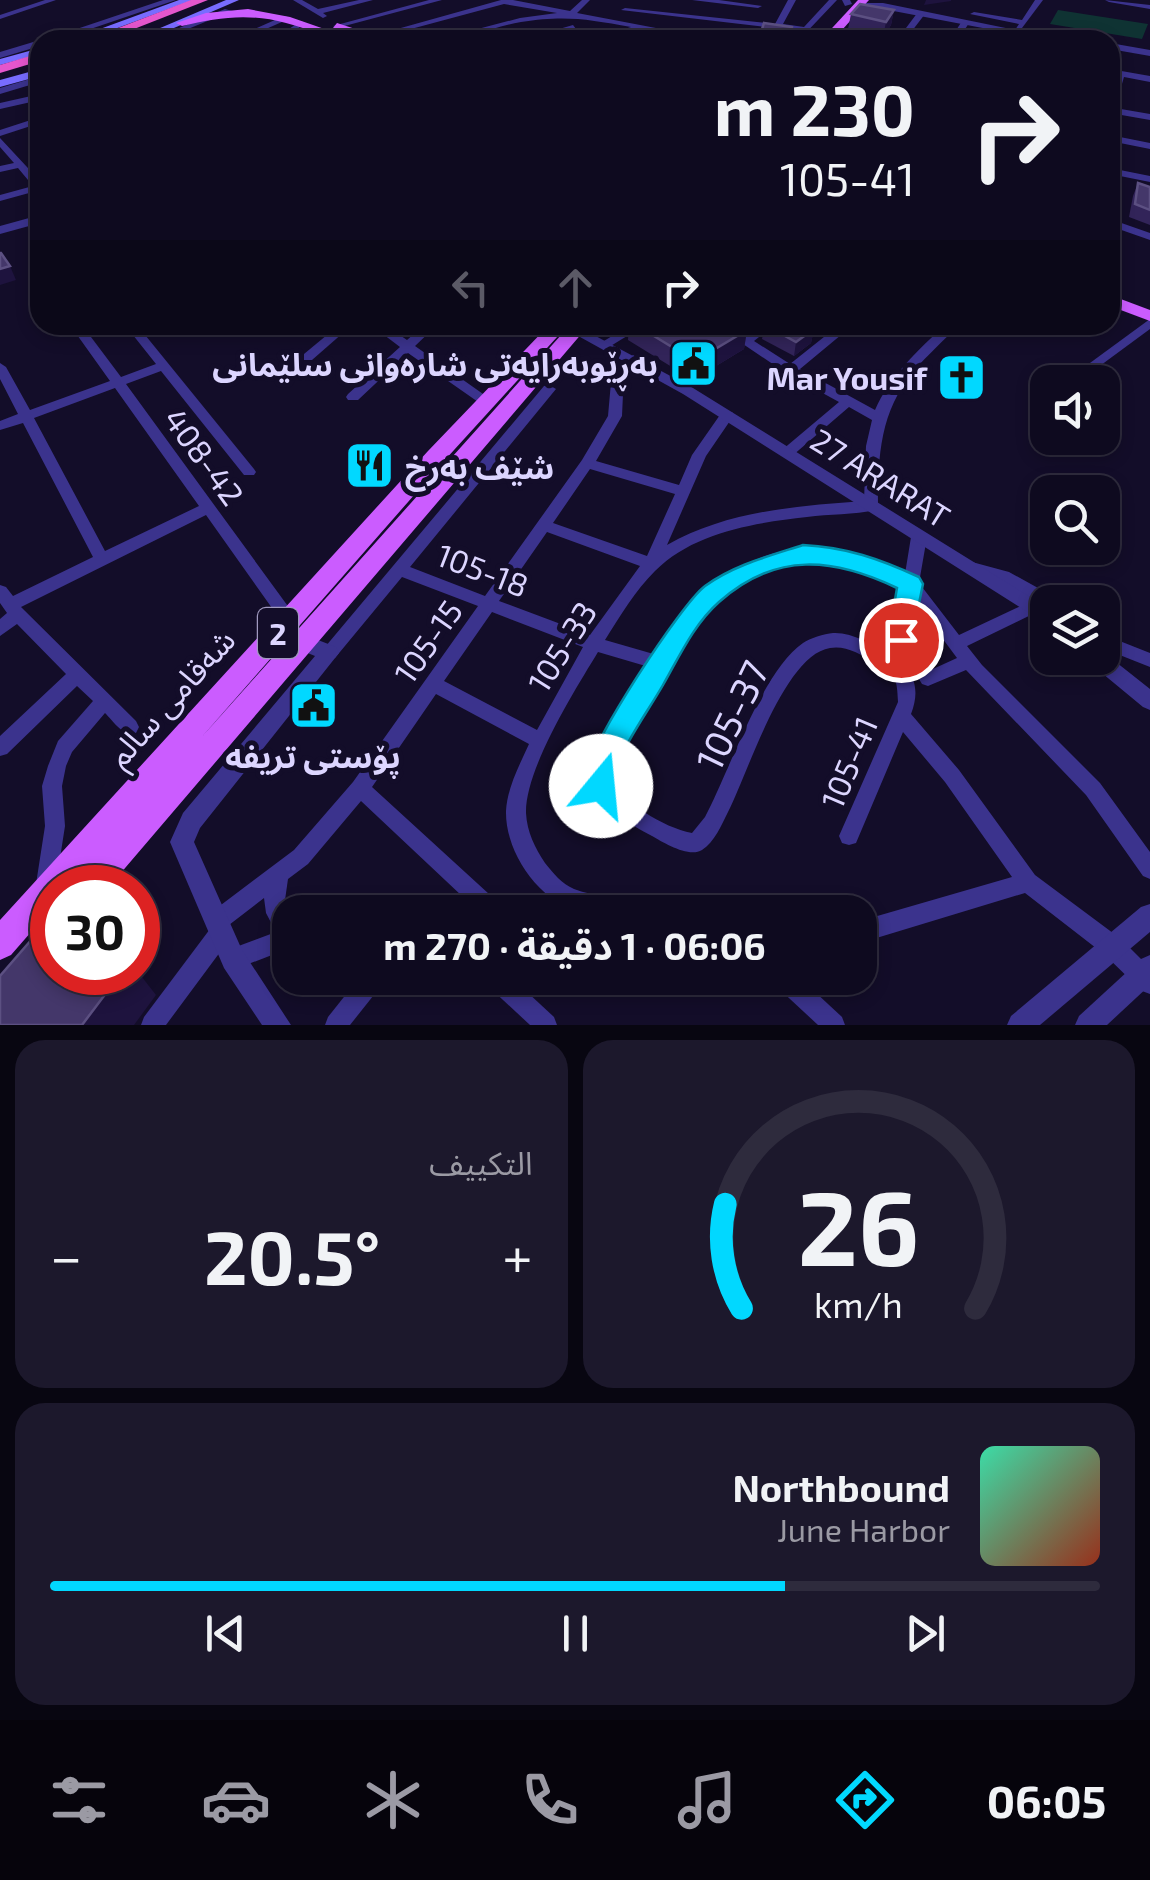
<!DOCTYPE html>
<html lang="ar">
<head>
<meta charset="utf-8">
<style>
	:root { --surface:#0e0a1f; --page:#1c182c; --text:#f1f3f6; --muted:#9b9aa4; --line:#2e2b3d; --accent:#01d8ff }
	body { margin:0; font-family:"Exo 2","Noto Sans Arabic",sans-serif; background:var(--page); color:var(--text); direction:rtl; height:100vh; display:flex; flex-direction:column; font-size:38px; white-space:nowrap }
	* { box-sizing:border-box; margin:0 }
	p { font-size:32px; color:var(--muted) }
	.icon { flex:none; width:55px; height:55px; fill:none; stroke:currentColor; stroke-width:2; stroke-linecap:round; stroke-linejoin:round }
	.map { position:relative; height:1025px; overflow:hidden; direction:ltr }
	.side { display:flex; flex-direction:column; gap:15px; padding:15px; background:#080611; flex:1 }
	.side>* { flex:none }
	.banner { position:absolute; left:30px; top:30px; width:1090px; height:305px; border-radius:30px; box-shadow:0 5px 15px #0003,0 0 0 2px var(--line); direction:rtl; background:#0e0a1f; color:var(--text); overflow:hidden }
	.fabs { position:absolute; left:1030px; top:365px; display:grid; gap:20px }
	.fabs a { display:grid; place-items:center; width:90px; height:90px; border-radius:20px; background:var(--surface); box-shadow:0 5px 15px #0003,0 0 0 2px var(--line); font-size:50px }
	.speed { position:absolute; left:30px; top:865px; display:flex; gap:20px; font-size:50px; font-weight:700; text-align:center }
	.speed>* { display:grid; place-content:center; width:130px; height:130px; border-radius:50%; background:var(--surface); box-shadow:0 5px 15px #0003,0 0 0 2px var(--line); line-height:1 }
	.speed .limit { border:15px solid #d22; background:#fff; color:#111 }
	.pin { position:absolute; display:grid; place-items:center; width:85px; height:85px; color:#fff; margin:-42px; border:5px solid #fff; border-radius:50%; box-shadow:0 2px 10px #0007 }
	.me { position:absolute; width:110px; margin:-55px; rotate:17deg; stroke-linejoin:round; filter:drop-shadow(0 0 8px #0008) }
	.turn { display:flex; align-items:center; gap:35px; height:210px; padding:0 40px; font-size:45px }
	.turn .icon { width:130px; height:130px; stroke-width:2.5 }
	.turn b { display:block; font-size:70px; line-height:85px }
	.lanes { display:flex; align-items:center; height:95px; padding:0 40px; background:#0003; justify-content:center; gap:50px; direction:ltr }
	.lanes .off { opacity:.35 }
	.big { font-size:75px; font-weight:700; line-height:1.1 }
	.side .widget { flex:1; display:flex; flex-direction:column; justify-content:center; gap:15px; min-width:0; padding:0 35px; border-radius:30px; background:var(--page) }
	.side .dial { align-items:center; gap:0 }
	.dial svg { height:260px; overflow:visible; fill:none; stroke:var(--line); stroke-width:7; stroke-linecap:round; text-anchor:middle }
	.dial text { fill:var(--text); stroke:none }
	.song { display:flex; align-items:center; gap:30px }
	.cover { width:120px; height:120px; border-radius:15px; background:linear-gradient(135deg,hsl(160 70% 55%),hsl(10 70% 35%)) }
	.played { height:10px; border-radius:5px; background:linear-gradient(90deg,var(--accent) 70%,var(--line) 70%) }
	.keys { display:flex; justify-content:space-around; direction:ltr }
	.heat { display:flex; justify-content:space-between; align-items:center; font-size:55px; direction:ltr }
	.side .tiles { flex:1; display:grid; gap:15px; grid-template-columns:1fr 1fr }
	.widget:last-child { grid-column:span 2 }
	.trip { position:absolute; left:272px; top:895px; width:605px; height:100px; border-radius:30px; background:var(--surface); box-shadow:0 5px 15px #0003,0 0 0 2px var(--line); font-weight:700; line-height:100px; text-align:center; direction:rtl }
	.tab-bar { display:flex; height:160px; justify-content:space-around; align-items:center; background:#06040c; color:var(--muted) }
	.tab-bar .icon { width:70px; height:70px }
	.tab-bar .active { color:var(--accent) }
	.tab-bar b { font-size:45px; color:var(--text) }
	.map>svg:first-child { display:block }
</style>
</head>
<body>
<div class="map">
<svg width="1150" height="1025" viewBox="0 0 1150 1025">
	<rect width="100%" height="100%" fill="#130d29"/>
	<path fill="#0f3333" d="M1058,10L1148,24L1142,39L1050,24Z"/>
	<g fill="none" stroke-linecap="round" stroke-linejoin="round">
		<g fill="#3b338d" fill-rule="evenodd">
			<path d="M45,0H56L0,19V15Z"/>
			<path d="M293,0H302L318,9L359,0H373L323,13L327,16L323,18Z"/>
			<path d="M429,0H442L337,28L333,26Z"/>
			<path d="M501,0H513L570,11L582,0H590L577,13L719,40H702L635,28V31L602,40H589L631,27C588,19 564,15 521,22C493,27 465,40 436,40L520,18L557,13L504,4L370,40L365,38Z"/>
			<path d="M692,0H719L762,6L758,8Z"/>
			<path d="M788,0H796L783,24L804,27L829,0H837L799,40H791L799,31L621,10L625,8L775,24Z"/>
			<path d="M842,0H850L852,4L845,6Z"/>
			<path d="M1035,0H1043L1019,32L1015,30L1019,24L970,14L974,12L1022,20Z"/>
			<path d="M1105,0L1150,5V9L1109,2Z"/>
			<path d="M225,9L232,11L161,40H150Z"/>
			<path d="M918,12L925,14L905,40H897Z"/>
			<path d="M284,16L291,18L241,40H230Z"/>
			<path d="M301,21L305,23L296,30L316,40H306L291,33L281,40H272Z"/>
			<path d="M962,21L969,23L958,40H950Z"/>
			<path d="M573,25L576,29L534,40H521Z"/>
			<path d="M1110,69L1150,76V82L1124,77L1115,108L1150,114V120L1110,113V96L1116,76L1110,75Z"/>
			<path d="M40,76V82L0,94V88Z"/>
			<path d="M40,94V100L0,109V103Z"/>
			<path d="M40,117V123L0,136V130Z"/>
			<path d="M1110,135L1150,143V149L1110,141Z"/>
			<path d="M0,138L40,181V190L0,201V195L33,186L18,168L0,172V166L14,163L0,147Z"/>
			<path d="M1110,168L1150,176V182L1110,174Z"/>
			<path d="M1110,219L1150,233V240L1110,226Z"/>
			<path d="M1150,319V329L1078,382H1064Z"/>
			<path d="M70,325H82L121,377L156,364L125,325H137L254,469L256,472L254,475H244L161,371L126,384L298,620L296,625L290,627L284,625L206,515L21,607L136,721L139,727L136,733C123,737 114,722 105,713L72,752L66,766L62,786L65,826L56,884L52,891L46,894L39,891L36,884L45,826L42,786L48,766L58,741L93,701L77,686L7,754L0,756V736L66,674L17,624L0,636V619L7,613L0,603V585L6,587L13,596L93,557L23,423L0,430V421L18,414L0,379V363L6,367L30,410L110,381ZM115,388L199,506L105,551L34,418Z"/>
			<path d="M339,325H352L312,360H304V354Z"/>
			<path d="M371,325H385L407,340L424,325H437L415,346L493,401L486,405L481,404L408,353L358,400H348L346,397L348,394L400,347Z"/>
			<path d="M630,325H645L609,347H601L599,344Z"/>
			<path d="M715,325H729L745,335L760,325H774L754,341L790,364L839,325H853L800,369L875,410C890,376 918,350 945,325H958C944,341 927,355 914,371C880,411 878,456 878,506L876,510C854,515 829,514 807,517C754,523 694,532 655,571C635,591 620,616 605,640L657,655C724,554 790,521 905,574L911,537L919,531L927,537L919,583L959,635L1027,603L1035,601L998,581L966,572L964,568L966,564L972,562L1009,572L1056,598L1058,602H1048V607L1040,604L1041,607L1039,611L967,646L982,665L1100,783L1150,852V879L1143,876L1086,795L966,670L928,686L922,684L919,679L922,674L957,658L916,603L906,665C917,682 918,696 911,714L959,770L1035,875L1121,939L1150,968V994L1142,991L1105,955L1025,893L860,943V921L1012,877L945,782L903,732L856,843L849,845L842,843L839,836L898,702C897,676 895,673 873,661C860,654 845,645 830,648C784,655 748,773 728,812C722,824 714,843 702,850C689,858 664,843 652,836C631,825 598,806 591,781C585,758 636,689 649,667L598,652C575,690 525,769 526,813C527,832 535,848 545,863C553,873 562,884 574,889C595,898 620,895 642,902L649,905L652,912C630,912 603,916 581,912C540,903 505,853 506,811C507,788 520,764 529,744L436,694L372,787L501,905L504,912H479L361,801L308,864L288,879L285,900L286,910L290,915V948L233,970L225,967L222,959L225,951L276,932L266,913L264,898L229,925L232,932L229,940L166,1025H141L144,1017L210,929L205,921L209,914L294,850L353,782L478,606L402,577L335,658L329,660L323,658L320,653L544,386L549,385L556,389L410,567L485,596L582,460L608,416L612,371L633,355L639,359L624,372L622,416L596,461L679,485L692,455L722,412H732L734,415L706,456L667,545C727,511 796,506 864,501L866,446L872,420L849,407L792,456H782L780,453L782,450L839,402L786,373ZM590,469L675,494L647,556L553,523ZM547,532L640,566L590,635L499,601ZM804,559L849,564L902,587L890,654C874,645 852,632 833,633C824,634 810,638 803,643C762,671 730,770 705,817L692,833C662,827 625,803 608,777C613,749 633,725 648,701C689,632 719,575 804,559ZM492,612L583,647L537,730L444,681Z"/>
			<path d="M1102,634L1150,653V667L1102,648Z"/>
			<path d="M359,978H384L381,986L350,1025H325L328,1017Z"/>
			<path d="M485,978H512L554,1017L557,1025H530L488,986Z"/>
			<path d="M773,978H800L842,1017L845,1025H818L776,986Z"/>
		</g>
		<g fill="#3b338d" fill-rule="evenodd">
			<path d="M163,0H176L58,40H44Z"/>
			<path d="M858,3H883L1064,40H1045L883,9L855,8Z"/>
			<path d="M40,40V46L0,58V52Z"/>
			<path d="M1110,43L1150,50V56L1110,49Z"/>
			<path d="M40,215V223L0,234V226Z"/>
			<path d="M575,325L693,388L1048,608V625L683,394L571,332L569,329Z"/>
			<path d="M300,633L336,647L339,653L200,828L194,842L242,950L291,1025H262L224,968L170,842L183,813L315,656L293,647L290,641L293,635Z"/>
			<path d="M1102,651L1150,689V710L1143,707L1091,664L1088,658H1102Z"/>
			<path d="M1150,904V932L1040,1025H1007L1011,1016L1141,907Z"/>
			<path d="M1150,955V985L1107,1025H1075L1079,1016L1141,959Z"/>
		</g>
		<g fill="#786cff" fill-rule="evenodd">
			<path d="M179,0H193L85,40H70Z"/>
			<path d="M226,0H239L146,40H132Z"/>
			<path d="M40,48V54L0,65V59Z"/>
			<path d="M40,69V76L0,87V80Z"/>
		</g>
		<g fill="#cb5cff" fill-rule="evenodd">
			<path d="M858,0H869L833,40H821Z"/>
			<path d="M248,9L290,17L356,40C331,40 310,29 286,23C250,13 218,17 182,26L176,23L206,13Z"/>
			<path d="M337,23L380,37L382,40H365L333,28Z"/>
			<path d="M1110,295L1150,310V321L1110,306Z"/>
			<path d="M549,325H568L444,461L200,739L570,325H589L108,888H73L75,883L71,888H52V908L11,955L0,960V920L428,451Z"/>
		</g>
		<g fill="#e556cc" fill-rule="evenodd">
			<path d="M191,0H208L106,40H87Z"/>
			<path d="M40,53V61L0,73V65Z"/>
		</g>
	</g>
	<g fill="#322459">
		<path d="M894,10L891,25L883,37L848,29L851,14Z"/>
		<path d="M764,23L792,27L790,40H774L762,37Z"/>
		<path d="M1138,183L1150,187V225L1129,217L1133,196Z"/>
		<path d="M629,325H738L747,330L744,349L693,380L628,340Z"/>
		<path d="M765,325L814,329L811,343L794,356L762,339Z"/>
	</g>
	<g fill="#1e133e">
		<path d="M926,0H951V1L924,5Z"/>
		<path d="M894,10L891,25L883,37L886,22Z"/>
		<path d="M10,266L16,280L0,285V269Z"/>
		<path d="M1118,292L1110,309V299Z"/>
		<path d="M814,329L811,343L794,356L796,342Z"/>
		<path d="M747,330L744,349L693,380L695,361Z"/>
		<path d="M122,972H138L156,995L134,1025H82Z"/>
	</g>
	<g fill="#44376a" stroke="#5c5082" stroke-width="2.5">
		<path d="M860,4L894,10L886,22L851,14Z"/>
		<path d="M764,23L792,27L790,36L762,29Z"/>
		<path d="M1138,183L1150,187V210L1135,204Z"/>
		<path d="M0,253H1L10,266L0,269Z"/>
		<path d="M1110,283L1114,285L1118,292L1110,299Z"/>
		<path d="M636,325H738L747,330L695,361Z"/>
		<path d="M765,325H806L814,329L796,342Z"/>
		<path d="M52,916V972H122L82,1025H0V976Z"/>
	</g>
	<path fill="#01d8ff" stroke="#018ca6" stroke-width="2.5" d="M803,545C846,547 880,559 919,577L923,584L910,647H892L888,640L897,588C834,558 776,551 719,602C694,624 679,657 663,685C648,711 628,738 617,765C613,776 616,784 611,795L601,799L591,795C588,788 584,780 586,773C590,744 681,604 705,586C734,565 769,556 803,545Z"/>
	<defs>
		<symbol id="civic-square" viewBox="-11 -11 22 22"><rect x="-9" y="-9" width="18" height="18" rx="4" fill="#01d8ff" stroke="#130d29"/><path d="M-.6-6.5H3V-4.5H.6V-3L4-1V1h2V6H-6V1h2V-1L-.6-3ZM-1.2 2.5V6h2.4V2.5Z" fill="#111"/></symbol>
		<symbol id="church-square" viewBox="-11 -11 22 22"><rect x="-9" y="-9" width="18" height="18" rx="4" fill="#01d8ff" stroke="#130d29"/><path d="M-1.2-6h2.4v3.5h3.3v2.4h-3.3V6h-2.4V-.1h-3.3v-2.4h3.3Z" fill="#111"/></symbol>
		<symbol id="restaurant-square" viewBox="-11 -11 22 22"><rect x="-9" y="-9" width="18" height="18" rx="4" fill="#01d8ff" stroke="#130d29"/><path d="M-5-6h1v4h1v-4h1v4h1v-4h1v5L-1.5 .5V6h-2V.5L-5-1ZM5-6V6H3V1.5H1.5Q1.5-4 5-6Z" fill="#111"/></symbol>
	</defs>
	<g fill-rule="evenodd">
		<use href="#civic-square" x="666" y="336" width="55" height="55"/>
		<use href="#church-square" x="934" y="350" width="55" height="55"/>
		<use href="#restaurant-square" x="342" y="438" width="55" height="55"/>
		<use href="#civic-square" x="286" y="678" width="55" height="55"/>
	</g>
	<g text-anchor="middle" dominant-baseline="central" stroke-width="10" stroke-linejoin="round" paint-order="stroke">
		<rect fill="#130d29" stroke="#a099bf" stroke-width="2.5" x="258" y="608" width="40" height="50" rx="8"/>
		<g font-size="30" font-weight="bold" fill="#dcd5ff">
			<text x="278" y="633">2</text>
		</g>
		<g font-size="32" font-weight="bold" fill="#dcd5ff" stroke="#130d29" text-anchor="end">
			<text x="658" y="363">بەڕێوبەرایەتی شارەوانی سلێمانی</text>
			<text x="927" y="377">Mar Yousif</text>
			<text x="405" y="466" text-anchor="start">شێف بەرخ</text>
			<text x="313" y="755" text-anchor="middle">پۆستی تریفە</text>
		</g>
		<g font-size="32" fill="#dcd5ff" stroke="#130d29">
			<text transform="translate(205 456) rotate(54)">408-42</text>
			<text transform="translate(881 477) rotate(32)">27 ARARAT</text>
			<text transform="translate(483 569) rotate(21)">105-18</text>
			<text transform="translate(427 641) rotate(-55)">105-15</text>
			<text transform="translate(561 646) rotate(-58)">105-33</text>
			<text transform="translate(170 697) rotate(-48)">شەقامی سالم</text>
			<text transform="translate(848 762) rotate(-67)">105-41</text>
		</g>
		<g font-size="38" fill="#dcd5ff" stroke="#130d29">
			<text transform="translate(731 715) rotate(-64)">105-37</text>
		</g>
	</g>
</svg>
<div class="fabs">
<a><svg class="icon" aria-label="sound" viewBox="0 0 24 24"><path d="M4 9h4l5-4v14l-5-4H4zM17 9q2 3 0 6"/></svg></a>
<a><svg class="icon" aria-label="search" viewBox="0 0 24 24"><circle cx="10" cy="10" r="6"/><path d="M15 15l6 6"/></svg></a>
<a><svg class="icon" aria-label="layers" viewBox="0 0 24 24"><path d="M12 4l9 5-9 5-9-5zM3 14l9 5 9-5"/></svg></a>
</div>
<div class="speed"><div class="limit">30</div></div>
<div class="pin" style="left:901px;top:640px;background:#d93025"><svg class="icon" aria-label="arrive" viewBox="0 0 24 24"><path d="M6 21V4h12l-3 4 3 4H6"/></svg></div>
<svg class="me" style="left:601px;top:786px" viewBox="-20 -20 40 40"><circle r="19" fill="#fff"/><path d="M0-13L10 11 0 6-10 11z" fill="#01d8ff"/></svg>
<div class="trip">06:06 · 1 دقيقة · 270 m</div>
<div class="banner">
<div class="turn"><svg class="icon" aria-label="right" viewBox="0 0 24 24"><path d="M7 20v-9h11M14 6l5 5-5 5"/></svg><div><b>230 m</b>105-41</div></div>
<div class="lanes"><svg class="icon off" aria-label="left" viewBox="0 0 24 24"><path d="M17 20v-9H6M10 6l-5 5 5 5"/></svg><svg class="icon off" aria-label="ahead" viewBox="0 0 24 24"><path d="M12 20V5M6 11l6-6 6 6"/></svg><svg class="icon" aria-label="right" viewBox="0 0 24 24"><path d="M7 20v-9h11M14 6l5 5-5 5"/></svg></div>
</div>
</div>
<section class="side">
<div class="tiles">
<div class="widget dial"><svg viewBox="0 0 100 80">
<path d="M14 69A42 42 0 1 1 86 69"/>
<path d="M14 69A42 42 0 0 1 9 37" stroke="#01d8ff"/>
<text x="50" y="56" font-size="32" font-weight="700">26</text>
<text x="50" y="72" font-size="11">km/h</text>
</svg></div>
<div class="widget"><p>التكييف</p>
<div class="heat"><a>−</a><b class="big">20.5°</b><a>+</a></div>
</div>
<div class="widget">
<div class="song"><i class="cover"></i><div><b>Northbound</b><p>June Harbor</p></div></div>
<div class="played"></div>
<div class="keys"><svg class="icon" aria-label="previous" viewBox="0 0 24 24"><path d="M18 5L8 12l10 7zM5 5v14"/></svg><svg class="icon" aria-label="pause" viewBox="0 0 24 24"><path d="M8 5v14M16 5v14"/></svg><svg class="icon" aria-label="next" viewBox="0 0 24 24"><path d="M6 5l10 7-10 7zM19 5v14"/></svg></div>
</div>
</div>
</section>
<nav class="tab-bar">
<b>06:05</b>
<svg class="icon active" aria-label="directions" viewBox="0 0 24 24"><path d="M12 3l9 9-9 9-9-9zM9 14v-3h6M13 9l2 2-2 2"/></svg>
<svg class="icon" aria-label="music" viewBox="0 0 24 24"><path d="M9 18V5l10-2v13"/><circle cx="6" cy="18" r="3"/><circle cx="16" cy="16" r="3"/></svg>
<svg class="icon" aria-label="phone" viewBox="0 0 24 24"><path d="M5 4h4l2 5-3 2q2 4 5 5l2-3 5 2v4C11 20 4 13 5 4z"/></svg>
<svg class="icon" aria-label="climate" viewBox="0 0 24 24"><path d="M12 3v18M4 7l16 10M4 17L20 7"/></svg>
<svg class="icon" aria-label="car" viewBox="0 0 24 24"><path d="M5 17H2v-5l4-1 3-4h7l3 4 3 1v5h-3M9 17h6M6 11h13"/><circle cx="7" cy="17" r="2"/><circle cx="17" cy="17" r="2"/></svg>
<svg class="icon" aria-label="filters" viewBox="0 0 24 24"><path d="M4 7h16M4 17h16"/><circle cx="9" cy="7" r="2"/><circle cx="15" cy="17" r="2"/></svg>
</nav>
</body>
</html>
